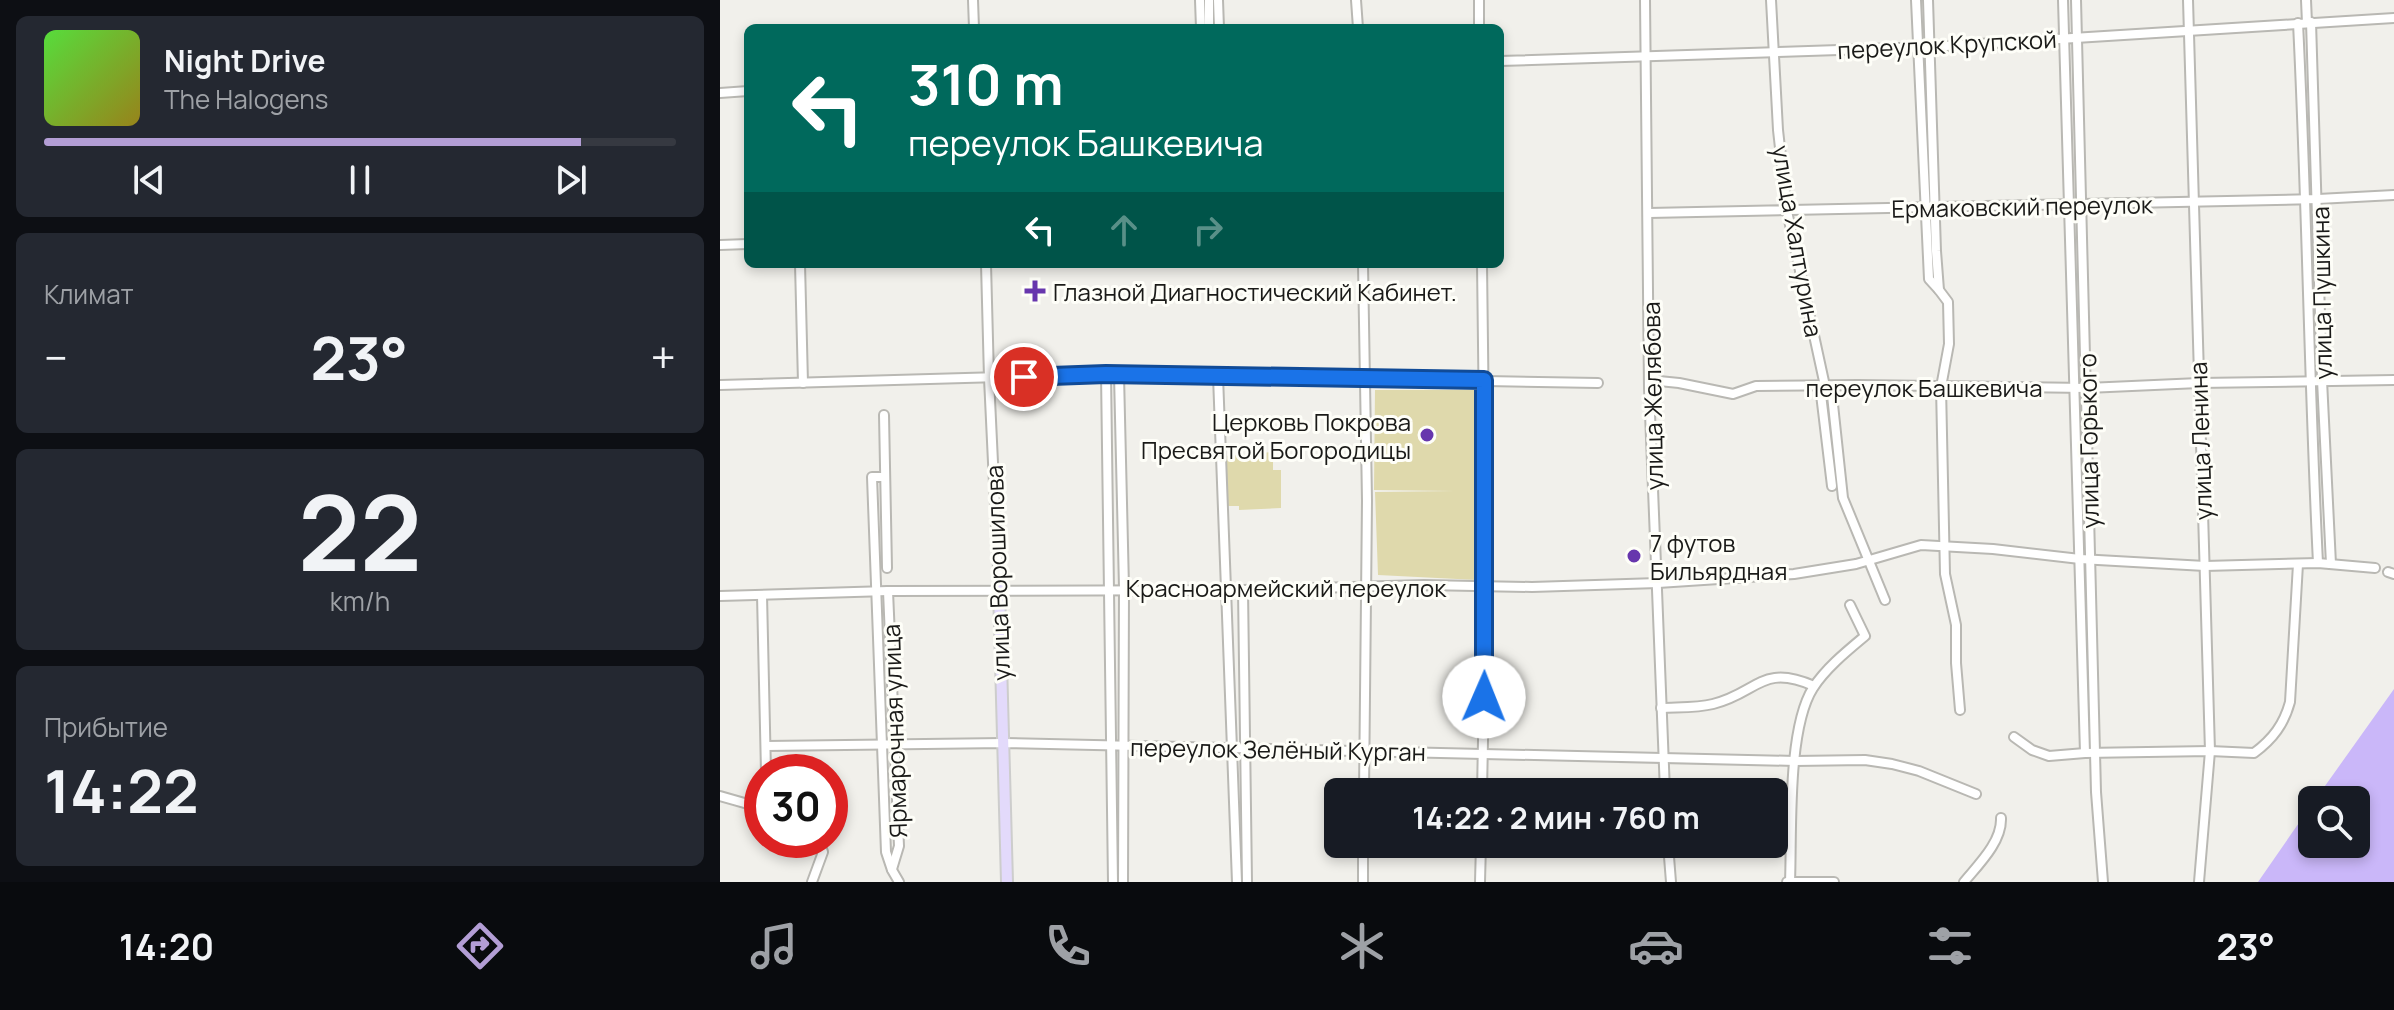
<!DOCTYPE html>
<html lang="ru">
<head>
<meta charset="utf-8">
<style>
	:root { --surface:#171b24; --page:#242831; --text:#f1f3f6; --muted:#9ea1a6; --line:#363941; --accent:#b39ed5 }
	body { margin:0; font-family:Manrope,sans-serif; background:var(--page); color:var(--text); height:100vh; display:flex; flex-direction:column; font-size:30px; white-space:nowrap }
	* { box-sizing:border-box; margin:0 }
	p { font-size:26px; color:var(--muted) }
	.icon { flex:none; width:44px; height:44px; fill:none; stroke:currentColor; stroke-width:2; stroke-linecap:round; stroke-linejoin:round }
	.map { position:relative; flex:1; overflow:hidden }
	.drawer { display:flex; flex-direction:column; gap:16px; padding:16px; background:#0d0f14; width:720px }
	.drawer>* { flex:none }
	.banner { position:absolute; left:24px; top:24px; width:760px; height:244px; border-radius:12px; box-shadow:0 4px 12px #0003; background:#00695c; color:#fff; overflow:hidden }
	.buttons { position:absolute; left:1578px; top:786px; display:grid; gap:16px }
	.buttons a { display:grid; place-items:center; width:72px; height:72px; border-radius:12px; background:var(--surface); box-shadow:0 4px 12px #0003; font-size:40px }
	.speed { position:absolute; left:24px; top:754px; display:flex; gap:16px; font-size:40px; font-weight:700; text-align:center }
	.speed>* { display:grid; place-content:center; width:104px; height:104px; border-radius:50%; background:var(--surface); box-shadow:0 4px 12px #0003; line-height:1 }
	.speed .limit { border:12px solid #d22; background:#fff; color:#111 }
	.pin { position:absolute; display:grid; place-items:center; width:68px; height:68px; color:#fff; margin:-34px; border:4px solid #fff; border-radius:50%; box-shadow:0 2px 8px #0007 }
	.me { position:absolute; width:88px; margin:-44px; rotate:1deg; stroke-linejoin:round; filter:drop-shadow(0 0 6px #0008) }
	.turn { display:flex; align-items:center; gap:28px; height:168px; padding:0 32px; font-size:36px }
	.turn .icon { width:104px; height:104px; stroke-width:2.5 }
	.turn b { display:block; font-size:56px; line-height:68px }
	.lanes { display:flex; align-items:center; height:76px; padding:0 32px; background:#0003; justify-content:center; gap:40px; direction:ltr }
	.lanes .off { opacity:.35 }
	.big { font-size:60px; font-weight:700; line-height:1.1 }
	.drawer .widget { flex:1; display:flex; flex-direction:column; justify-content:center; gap:12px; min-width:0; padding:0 28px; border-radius:12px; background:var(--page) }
	.drawer .dial { align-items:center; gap:0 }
	.dial b { font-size:104px; line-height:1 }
	.song { display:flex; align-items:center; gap:24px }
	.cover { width:96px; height:96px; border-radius:12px; background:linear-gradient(135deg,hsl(110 70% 55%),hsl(50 70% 35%)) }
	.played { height:8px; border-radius:4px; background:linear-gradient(90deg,var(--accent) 85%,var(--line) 85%) }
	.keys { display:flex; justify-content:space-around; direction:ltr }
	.heat { display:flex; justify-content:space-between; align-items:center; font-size:44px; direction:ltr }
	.trip { position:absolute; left:604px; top:778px; width:464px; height:80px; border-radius:12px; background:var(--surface); box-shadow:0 4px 12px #0003; font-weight:700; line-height:80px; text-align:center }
	.dock { display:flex; height:128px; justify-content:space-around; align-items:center; background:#090b0e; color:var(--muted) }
	.dock .icon { width:56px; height:56px }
	.dock .on { color:var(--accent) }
	.dock b { font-size:36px; color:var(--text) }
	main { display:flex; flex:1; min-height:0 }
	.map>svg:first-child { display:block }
</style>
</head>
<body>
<main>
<section class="drawer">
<div class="widget">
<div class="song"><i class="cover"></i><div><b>Night Drive</b><p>The Halogens</p></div></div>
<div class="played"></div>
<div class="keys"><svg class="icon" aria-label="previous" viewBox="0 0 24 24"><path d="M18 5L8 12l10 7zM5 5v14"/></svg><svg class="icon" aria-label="pause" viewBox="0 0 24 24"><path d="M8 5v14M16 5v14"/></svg><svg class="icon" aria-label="next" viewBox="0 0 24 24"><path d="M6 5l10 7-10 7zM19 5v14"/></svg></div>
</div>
<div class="widget"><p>Климат</p>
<div class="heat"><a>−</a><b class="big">23°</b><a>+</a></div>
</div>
<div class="widget dial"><b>22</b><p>km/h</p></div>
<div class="widget"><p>Прибытие</p><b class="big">14:22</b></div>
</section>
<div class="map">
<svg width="1674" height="882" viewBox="0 0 1674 882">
	<rect width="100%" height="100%" fill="#f1f0eb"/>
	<g fill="#dfd9ac">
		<path d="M655,390H758L757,580L658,575L655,492L734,491L654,490Z"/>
		<path d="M553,452V470H561V508L519,510V506H506L504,456Z"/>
	</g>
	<path fill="#cab7f9" d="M1674,689V882H1538L1592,804V844H1636V800H1595Z"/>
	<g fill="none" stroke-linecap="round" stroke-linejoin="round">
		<defs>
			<g id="minor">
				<path d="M253,0L254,28"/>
				<path d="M480,0L481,28"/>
				<path d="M489,0V28"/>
				<path d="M498,0L499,28"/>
				<path d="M636,0L638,28"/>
				<path d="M759,0V28"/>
				<path d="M925,0L929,388L945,792"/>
				<path d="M1051,0L1058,130L1067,211L1105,386"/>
				<path d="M1196,0L1209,279L1219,290"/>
				<path d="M1208,0L1216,251L1219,290L1228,302L1229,344L1221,387L1225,574L1236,625V663L1240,710"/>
				<path d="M1343,0L1365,753"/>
				<path d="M1356,0L1376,792L1383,882"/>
				<path d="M1468,0L1490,751L1479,882"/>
				<path d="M1586,0L1587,23"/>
				<path d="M1591,22L1602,380L1611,564"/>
				<path d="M1578,23C1587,203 1589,383 1598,563"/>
				<path d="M780,61L1210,47L1674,18"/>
				<path d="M0,93L28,91"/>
				<path d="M929,213L1598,199L1674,195"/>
				<path d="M0,245L28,244"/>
				<path d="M80,264L83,383"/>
				<path d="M266,264L269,378L279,589"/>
				<path d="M643,264L647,501L644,792"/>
				<path d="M386,374L393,882"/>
				<path d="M399,375L404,588L403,882"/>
				<path d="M498,376L517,882"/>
				<path d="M929,380L959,383L1013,394L1036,386L1138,385L1367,388L1479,383L1674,380"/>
				<path d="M0,385L386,374L878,383"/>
				<path d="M1100,386L1112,486"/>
				<path d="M1111,386L1123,498L1165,600"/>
				<path d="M164,415L167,568"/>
				<path d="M165,477H152L166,852L172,870L179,882"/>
				<path d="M1668,572L1674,574"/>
				<path d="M523,590L527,882"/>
				<path d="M168,591L179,846L172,869"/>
				<path d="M42,595L46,772"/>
				<path d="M0,596L168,591L523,590L704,585L812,587L938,583L1074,574L1136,564L1201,545L1273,549L1360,559L1485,566L1598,563L1655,568"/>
				<path d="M941,708C958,707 977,708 993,704C1038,693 1041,663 1094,686"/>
				<path d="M1294,737L1312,750L1329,756L1365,753L1490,751L1534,753C1553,739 1564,724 1570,702L1578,564"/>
				<path d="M46,746L284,743L1075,761L1145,760L1172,764L1199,771L1256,794"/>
				<path d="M762,792L766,586L762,264"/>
				<path d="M0,796L42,808"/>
				<path d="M948,844L951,882"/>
				<path d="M92,882L103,852L99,840"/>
				<path d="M643,882V844"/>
				<path d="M760,882L761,844"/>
				<path d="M1067,882H1114"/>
				<path d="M1070,882C1072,832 1067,729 1093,688C1106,668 1127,651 1145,636L1130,605"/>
				<path d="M1244,882C1258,865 1282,842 1281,818"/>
			</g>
			<path id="major" d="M279,589L287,882"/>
		</defs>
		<use href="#minor" stroke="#b9b8b3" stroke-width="12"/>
		<use href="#major" stroke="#cdcdcc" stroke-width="14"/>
		<use href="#minor" stroke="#fff" stroke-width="8"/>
		<use href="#major" stroke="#e3dafb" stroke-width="10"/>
	</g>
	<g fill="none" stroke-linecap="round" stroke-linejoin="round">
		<defs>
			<path id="route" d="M304,377L386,374L764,380V697"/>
		</defs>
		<use href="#route" stroke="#114b97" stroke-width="20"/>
		<use href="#route" stroke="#1a73e8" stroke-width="14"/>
	</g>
	<g fill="#6736ad" stroke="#fefef8" stroke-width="3">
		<path d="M311 279h8v8h8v8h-8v8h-8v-8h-8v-8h8z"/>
		<circle cx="707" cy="435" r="8"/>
		<circle cx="914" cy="556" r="8"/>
	</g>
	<g text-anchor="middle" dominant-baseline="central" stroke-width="6" stroke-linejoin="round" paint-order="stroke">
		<g font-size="24" fill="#1a1a18" stroke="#fefef8">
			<text transform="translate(1227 44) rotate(-3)">переулок Крупской</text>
			<text transform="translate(1302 206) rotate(-1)">Ермаковский переулок</text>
			<text transform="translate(1078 241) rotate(80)">улица Халтурина</text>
			<text transform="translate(1601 293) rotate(-91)">улица Пушкина</text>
			<text x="1204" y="387">переулок Башкевича</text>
			<text transform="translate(932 396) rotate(-91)">улица Желябова</text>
			<text transform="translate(1368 441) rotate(-91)">улица Горького</text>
			<text transform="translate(1480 441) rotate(-92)">улица Ленина</text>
			<text transform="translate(277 573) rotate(-92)">улица Ворошилова</text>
			<text x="566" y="587">Красноармейский переулок</text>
			<text transform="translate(174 731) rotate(-92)">Ярмарочная улица</text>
			<text transform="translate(558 749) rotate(1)">переулок Зелёный Курган</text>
		</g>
		<g font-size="24" fill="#1a1a18" stroke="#fefef8" text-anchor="start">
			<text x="333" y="291">Глазной Диагностический Кабинет.</text>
			<text x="691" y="421" text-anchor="end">Церковь Покрова<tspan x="691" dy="28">Пресвятой Богородицы</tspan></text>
			<text x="930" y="542">7 футов<tspan x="930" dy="28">Бильярдная</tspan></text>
		</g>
	</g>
</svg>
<div class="buttons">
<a><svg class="icon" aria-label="search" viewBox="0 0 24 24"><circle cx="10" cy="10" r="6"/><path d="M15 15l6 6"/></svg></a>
</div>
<div class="speed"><div class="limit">30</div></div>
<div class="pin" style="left:304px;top:377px;background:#d93025"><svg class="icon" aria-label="arrive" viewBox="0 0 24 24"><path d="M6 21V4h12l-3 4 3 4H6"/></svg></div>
<svg class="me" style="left:764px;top:697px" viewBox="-20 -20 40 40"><circle r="19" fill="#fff"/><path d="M0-13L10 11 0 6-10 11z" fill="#1a73e8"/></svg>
<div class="trip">14:22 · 2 мин · 760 m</div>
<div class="banner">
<div class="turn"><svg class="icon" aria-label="left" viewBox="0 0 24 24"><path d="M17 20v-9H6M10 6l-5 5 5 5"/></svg><div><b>310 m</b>переулок Башкевича</div></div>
<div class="lanes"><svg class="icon" aria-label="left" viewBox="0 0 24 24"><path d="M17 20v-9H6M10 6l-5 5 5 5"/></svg><svg class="icon off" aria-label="ahead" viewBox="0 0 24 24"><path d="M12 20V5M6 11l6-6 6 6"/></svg><svg class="icon off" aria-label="right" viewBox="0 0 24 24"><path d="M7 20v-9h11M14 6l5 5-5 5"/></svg></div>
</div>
</div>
</main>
<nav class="dock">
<b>14:20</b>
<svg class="icon on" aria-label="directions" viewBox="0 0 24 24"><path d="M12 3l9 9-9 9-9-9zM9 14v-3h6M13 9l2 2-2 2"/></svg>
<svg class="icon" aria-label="music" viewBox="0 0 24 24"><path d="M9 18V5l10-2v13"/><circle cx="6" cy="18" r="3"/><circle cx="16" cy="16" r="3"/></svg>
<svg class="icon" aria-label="phone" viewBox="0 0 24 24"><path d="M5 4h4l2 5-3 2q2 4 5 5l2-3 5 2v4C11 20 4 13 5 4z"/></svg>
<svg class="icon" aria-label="climate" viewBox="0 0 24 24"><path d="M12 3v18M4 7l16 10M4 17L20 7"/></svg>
<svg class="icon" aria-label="car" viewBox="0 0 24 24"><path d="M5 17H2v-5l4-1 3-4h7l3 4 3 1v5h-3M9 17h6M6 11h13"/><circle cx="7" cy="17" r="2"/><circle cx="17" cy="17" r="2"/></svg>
<svg class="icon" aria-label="filters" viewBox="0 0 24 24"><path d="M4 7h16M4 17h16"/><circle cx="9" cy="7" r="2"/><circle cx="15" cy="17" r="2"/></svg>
<b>23°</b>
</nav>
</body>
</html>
